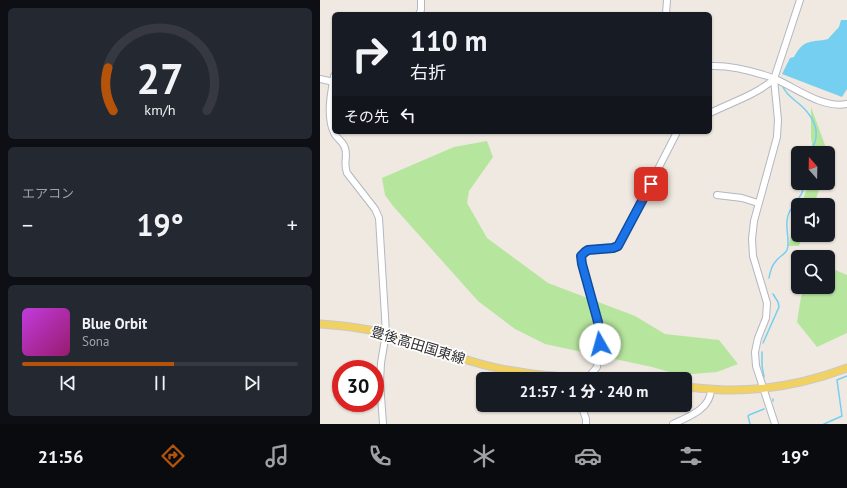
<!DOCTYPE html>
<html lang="ja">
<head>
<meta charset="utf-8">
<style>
	:root { --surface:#171b24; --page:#242831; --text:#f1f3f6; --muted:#9ea1a6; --line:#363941; --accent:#b45309 }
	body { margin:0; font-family:"PT Sans","Noto Sans JP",sans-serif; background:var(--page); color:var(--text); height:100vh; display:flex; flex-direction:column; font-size:15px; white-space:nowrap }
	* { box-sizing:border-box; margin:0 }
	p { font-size:13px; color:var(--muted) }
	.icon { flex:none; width:22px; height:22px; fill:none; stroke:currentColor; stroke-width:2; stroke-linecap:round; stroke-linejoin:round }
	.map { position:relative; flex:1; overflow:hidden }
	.drawer { display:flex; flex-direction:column; gap:8px; padding:8px; background:#0d0f14; width:320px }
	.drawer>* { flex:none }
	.guide { position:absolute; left:12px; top:12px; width:380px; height:122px; border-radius:6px; box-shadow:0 1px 3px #0004; background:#171b24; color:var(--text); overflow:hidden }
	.needle { width:26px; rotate:340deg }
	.tools { position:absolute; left:471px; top:146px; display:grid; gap:8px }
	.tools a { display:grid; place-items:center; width:44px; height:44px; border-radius:6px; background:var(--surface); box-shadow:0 1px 3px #0004; font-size:20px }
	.speed { position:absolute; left:12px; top:360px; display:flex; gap:8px; font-size:20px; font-weight:700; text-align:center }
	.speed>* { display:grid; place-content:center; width:52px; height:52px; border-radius:50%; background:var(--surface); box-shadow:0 1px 3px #0004; line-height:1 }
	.speed .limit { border:6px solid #d22; background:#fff; color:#111 }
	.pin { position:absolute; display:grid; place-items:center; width:34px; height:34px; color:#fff; margin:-17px; border-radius:8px; box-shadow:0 2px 6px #0006 }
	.me { position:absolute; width:44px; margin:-22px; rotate:353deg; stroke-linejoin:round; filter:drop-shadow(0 0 3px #0008) }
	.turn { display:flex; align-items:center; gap:14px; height:84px; padding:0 12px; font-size:18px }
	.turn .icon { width:52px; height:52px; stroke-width:2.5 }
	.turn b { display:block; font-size:28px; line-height:34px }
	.then { display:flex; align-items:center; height:38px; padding:0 12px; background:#0003; gap:8px; font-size:15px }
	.big { font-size:30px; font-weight:800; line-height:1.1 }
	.drawer .tile { flex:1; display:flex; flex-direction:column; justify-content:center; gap:6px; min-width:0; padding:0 14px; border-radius:6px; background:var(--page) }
	.drawer .dial { align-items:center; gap:0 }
	.dial svg { height:104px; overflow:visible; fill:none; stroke:var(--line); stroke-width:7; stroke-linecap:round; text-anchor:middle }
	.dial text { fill:var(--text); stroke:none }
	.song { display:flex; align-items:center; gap:12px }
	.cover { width:48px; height:48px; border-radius:6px; background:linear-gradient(135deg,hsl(290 70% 55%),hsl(320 70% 35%)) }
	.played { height:4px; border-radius:2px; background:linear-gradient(90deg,var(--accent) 55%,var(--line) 55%) }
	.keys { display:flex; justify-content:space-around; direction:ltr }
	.heat { display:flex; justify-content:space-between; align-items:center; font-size:22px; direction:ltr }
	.trip { position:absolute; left:156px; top:372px; width:216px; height:40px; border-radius:6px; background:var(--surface); box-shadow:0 1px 3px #0004; font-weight:800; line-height:40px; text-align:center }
	.tabs { display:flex; height:64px; justify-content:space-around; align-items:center; background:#090b0e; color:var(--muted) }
	.tabs .icon { width:28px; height:28px }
	.tabs .current { color:var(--accent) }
	.tabs b { font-size:18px; color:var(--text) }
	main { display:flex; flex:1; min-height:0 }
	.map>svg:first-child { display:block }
</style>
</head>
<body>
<main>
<section class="drawer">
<div class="tile dial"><svg viewBox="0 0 100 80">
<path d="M14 69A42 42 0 1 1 86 69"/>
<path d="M14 69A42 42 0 0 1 10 36" stroke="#b45309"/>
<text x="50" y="56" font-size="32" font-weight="700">27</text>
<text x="50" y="72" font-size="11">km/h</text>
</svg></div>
<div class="tile"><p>エアコン</p>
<div class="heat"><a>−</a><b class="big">19°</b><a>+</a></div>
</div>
<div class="tile">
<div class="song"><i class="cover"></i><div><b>Blue Orbit</b><p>Sona</p></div></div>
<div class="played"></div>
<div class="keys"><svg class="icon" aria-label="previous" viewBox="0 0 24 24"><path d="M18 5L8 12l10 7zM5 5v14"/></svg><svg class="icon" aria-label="pause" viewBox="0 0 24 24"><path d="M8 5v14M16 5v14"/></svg><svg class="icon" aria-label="next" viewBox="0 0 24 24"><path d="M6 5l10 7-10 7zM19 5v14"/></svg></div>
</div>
</section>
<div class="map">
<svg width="527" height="424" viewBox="0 0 527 424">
	<rect width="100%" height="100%" fill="#efe9e1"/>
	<g fill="#b6e59e">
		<path d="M491,107L505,145L506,153H493L491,137Z"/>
		<path d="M167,141L173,157L149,191L147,203L167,238L228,283L315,316L345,334L399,340L418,364L397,372L360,375L332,367L225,344L195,329L158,301L73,206L65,195L62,178L134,147Z"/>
		<path d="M489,183H501L494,205H481Z"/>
		<path d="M478,212V235H483L479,246H468Z"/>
		<path d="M508,267L527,275V333L497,347L477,322L481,297L485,287H508Z"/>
	</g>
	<path fill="#75cff0" d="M521,20H527V89L522,97L462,74L470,58L474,57C484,38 491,43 508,39L519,27Z"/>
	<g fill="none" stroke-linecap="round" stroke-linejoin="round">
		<g stroke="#75cff0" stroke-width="1.5">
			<path d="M463,87C466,94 472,98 478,103C488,111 498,124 496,137C496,141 495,143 493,146C489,150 483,149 479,153"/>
			<path d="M478,155C474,162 471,170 478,176"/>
			<path d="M449,278C450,272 452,265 456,261C459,256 465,255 467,250C471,239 463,225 469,213C473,203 486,194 483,183"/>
			<path d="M443,343L459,307L458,302L453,294"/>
			<path d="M442,352V366L444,377"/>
			<path d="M453,399V401"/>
			<path d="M430,424L428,416L429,415L444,409"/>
			<path d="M504,424L522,416L517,380L527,376"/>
		</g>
		<defs>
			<g id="minor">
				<path d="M99,14L101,10V0"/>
				<path d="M346,14L347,0"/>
				<path d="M390,66C411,65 433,71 453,78C475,87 502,109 527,104"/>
				<path d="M14,76C11,93 6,116 14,133C17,139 23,141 25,148C28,156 23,163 27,173L55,209L59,218L66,333L61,363L60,382L63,424"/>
				<path d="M0,79L14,82"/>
				<path d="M390,113C412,102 436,95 454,79"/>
				<path d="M397,195L422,198L438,203"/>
				<path d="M267,379L277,367L280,344L274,306L262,265L261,257L265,252L268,250L293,249L299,245L357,132"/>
				<path d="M261,405L266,419V424"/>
				<path d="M353,424C368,417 391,409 391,389"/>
				<path d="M455,424L436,366L435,352L438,338L446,318L447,303L433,256L432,239L434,221L457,137L458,120L454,79L480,0"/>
			</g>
			<g id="major">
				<path d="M0,324C32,326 63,331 93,341C114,348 133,356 154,362C190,373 228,376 266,379"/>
				<path d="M365,387C380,388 396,390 411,390C451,390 490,382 527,368"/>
			</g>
		</defs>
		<use href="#minor" stroke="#b4b7c1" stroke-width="8"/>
		<use href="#major" stroke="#c9c9c9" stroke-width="9"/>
		<use href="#minor" stroke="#fff" stroke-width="6"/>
		<use href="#major" stroke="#f2d163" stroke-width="7"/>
	</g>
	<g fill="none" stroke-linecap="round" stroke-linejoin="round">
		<defs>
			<path id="route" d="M280,344L278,322L262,264L261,256L265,252L268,250L293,248L298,246L331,184"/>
		</defs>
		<use href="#route" stroke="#114b97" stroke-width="10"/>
		<use href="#route" stroke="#1a73e8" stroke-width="7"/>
	</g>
	<g text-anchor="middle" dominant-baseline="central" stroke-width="3.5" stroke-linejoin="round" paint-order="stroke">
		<g font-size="14" fill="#2e2e2e" stroke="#fff">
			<text transform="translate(98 345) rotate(17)">豊後高田国東線</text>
		</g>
	</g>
</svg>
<div class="tools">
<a><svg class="needle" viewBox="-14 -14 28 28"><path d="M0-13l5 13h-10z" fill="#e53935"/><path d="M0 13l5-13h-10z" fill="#9ea1a6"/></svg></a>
<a><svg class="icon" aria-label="sound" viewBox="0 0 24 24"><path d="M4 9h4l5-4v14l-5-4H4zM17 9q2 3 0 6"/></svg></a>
<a><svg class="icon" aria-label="search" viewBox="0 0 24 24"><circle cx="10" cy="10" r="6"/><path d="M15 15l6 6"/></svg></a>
</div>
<div class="speed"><div class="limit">30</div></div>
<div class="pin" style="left:331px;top:184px;background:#d93025"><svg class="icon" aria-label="arrive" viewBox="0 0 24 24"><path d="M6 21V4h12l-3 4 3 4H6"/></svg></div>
<svg class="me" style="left:280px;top:344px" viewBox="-20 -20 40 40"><circle r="19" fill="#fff"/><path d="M0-13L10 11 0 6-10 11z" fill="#1a73e8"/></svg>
<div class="trip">21:57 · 1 分 · 240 m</div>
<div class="guide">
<div class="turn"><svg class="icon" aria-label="right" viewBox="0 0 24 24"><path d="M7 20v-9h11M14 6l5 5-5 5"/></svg><div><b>110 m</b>右折</div></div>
<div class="then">その先<svg class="icon" aria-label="left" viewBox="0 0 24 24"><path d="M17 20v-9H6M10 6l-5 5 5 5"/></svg></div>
</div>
</div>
</main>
<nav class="tabs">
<b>21:56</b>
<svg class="icon current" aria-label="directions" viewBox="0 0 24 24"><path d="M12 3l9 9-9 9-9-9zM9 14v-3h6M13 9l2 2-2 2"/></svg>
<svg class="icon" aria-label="music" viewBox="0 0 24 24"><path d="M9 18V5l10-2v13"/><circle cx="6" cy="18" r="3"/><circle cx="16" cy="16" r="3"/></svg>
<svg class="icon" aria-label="phone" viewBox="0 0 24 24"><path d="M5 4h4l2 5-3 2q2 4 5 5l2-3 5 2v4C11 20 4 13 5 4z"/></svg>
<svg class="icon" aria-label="climate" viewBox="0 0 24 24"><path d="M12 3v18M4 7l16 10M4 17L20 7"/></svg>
<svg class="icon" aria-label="car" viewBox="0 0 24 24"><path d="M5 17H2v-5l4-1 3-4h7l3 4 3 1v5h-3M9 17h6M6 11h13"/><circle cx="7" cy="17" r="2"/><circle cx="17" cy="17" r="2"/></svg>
<svg class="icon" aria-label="filters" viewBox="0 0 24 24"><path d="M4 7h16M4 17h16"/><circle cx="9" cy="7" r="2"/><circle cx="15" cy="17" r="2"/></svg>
<b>19°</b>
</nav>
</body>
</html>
